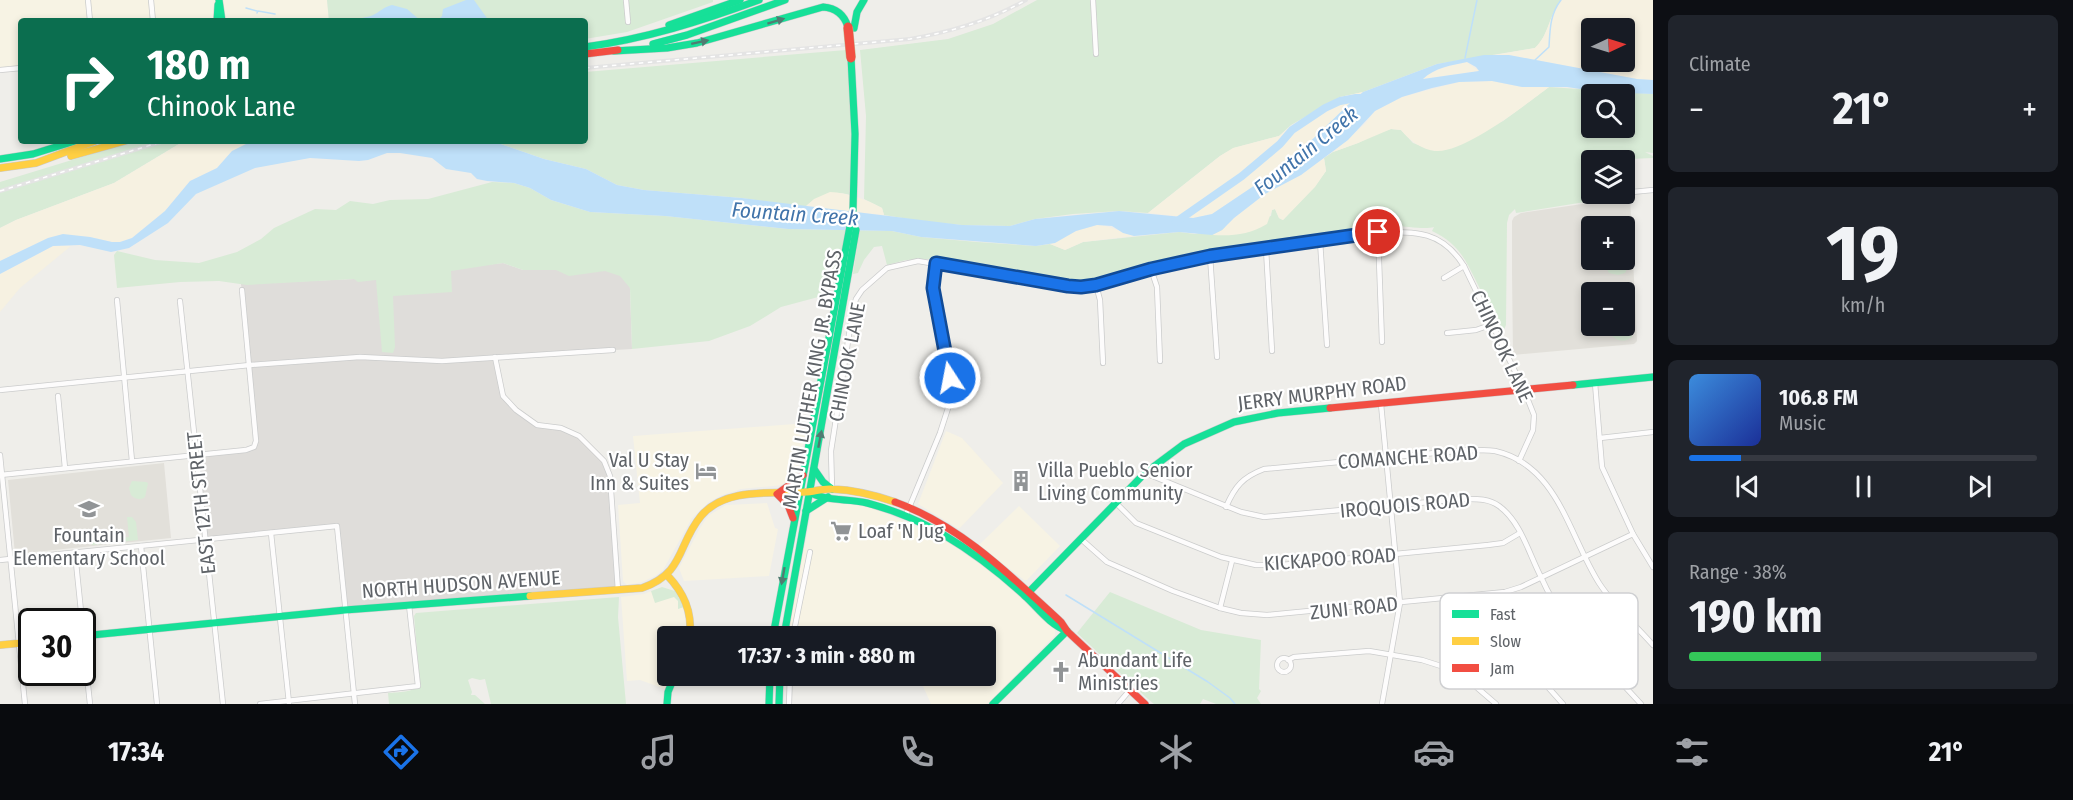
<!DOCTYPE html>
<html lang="en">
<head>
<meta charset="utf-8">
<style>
	:root { --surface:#171b24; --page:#20242c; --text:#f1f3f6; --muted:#9ea1a6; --line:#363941; --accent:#1a73e8 }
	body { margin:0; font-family:"Fira Sans Condensed",sans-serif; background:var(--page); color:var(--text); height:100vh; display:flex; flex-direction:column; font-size:22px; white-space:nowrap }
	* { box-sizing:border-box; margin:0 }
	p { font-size:20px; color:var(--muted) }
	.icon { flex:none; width:33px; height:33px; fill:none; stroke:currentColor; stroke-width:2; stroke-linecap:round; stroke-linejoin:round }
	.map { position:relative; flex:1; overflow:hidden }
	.details { display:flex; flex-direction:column; gap:15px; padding:15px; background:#0d0f14; width:420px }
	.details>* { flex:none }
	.guide { position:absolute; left:18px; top:18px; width:570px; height:126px; border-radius:6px; box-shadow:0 3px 9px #0003; background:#0b6e4f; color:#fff; overflow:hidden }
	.needle { width:39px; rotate:86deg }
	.fabs { position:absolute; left:1581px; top:18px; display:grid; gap:12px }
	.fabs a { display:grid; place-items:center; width:54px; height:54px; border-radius:6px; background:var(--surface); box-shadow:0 3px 9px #0003; font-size:30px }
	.speed { position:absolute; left:18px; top:608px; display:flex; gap:12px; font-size:30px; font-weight:700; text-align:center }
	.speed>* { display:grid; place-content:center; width:78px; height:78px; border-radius:50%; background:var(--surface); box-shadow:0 3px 9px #0003; line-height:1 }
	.speed .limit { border:3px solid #111; border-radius:9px; background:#fff; color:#111 }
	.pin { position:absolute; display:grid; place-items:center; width:51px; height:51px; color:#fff; margin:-26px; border:3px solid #fff; border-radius:50%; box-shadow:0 2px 6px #0007 }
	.me { position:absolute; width:66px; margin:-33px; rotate:349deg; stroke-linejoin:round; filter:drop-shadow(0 0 4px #0008) }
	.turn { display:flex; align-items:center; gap:21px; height:126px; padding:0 30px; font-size:27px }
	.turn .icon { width:78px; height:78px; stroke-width:2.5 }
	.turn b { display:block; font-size:42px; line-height:51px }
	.big { font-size:45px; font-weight:700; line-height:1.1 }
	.details .card { flex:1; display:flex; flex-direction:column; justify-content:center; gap:9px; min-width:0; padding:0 21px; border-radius:9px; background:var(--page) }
	.details .dial { align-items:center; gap:0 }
	.dial b { font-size:78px; line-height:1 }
	.song { display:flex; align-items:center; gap:18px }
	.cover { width:72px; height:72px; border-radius:9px; background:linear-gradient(135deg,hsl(210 70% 55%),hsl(230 70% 35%)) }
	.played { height:6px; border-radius:3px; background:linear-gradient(90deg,var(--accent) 15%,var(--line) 15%) }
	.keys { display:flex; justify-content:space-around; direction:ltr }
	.heat { display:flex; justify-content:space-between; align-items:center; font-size:33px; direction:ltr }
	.charge { height:9px; border-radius:4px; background:linear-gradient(90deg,#34c759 38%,var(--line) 0) }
	.trip { position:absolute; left:657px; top:626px; width:339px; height:60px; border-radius:6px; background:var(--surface); box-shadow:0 3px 9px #0003; font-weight:700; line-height:60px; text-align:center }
	.menu { display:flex; height:96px; justify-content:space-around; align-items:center; background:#090b0e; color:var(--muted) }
	.menu .icon { width:42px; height:42px }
	.menu .current { color:var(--accent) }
	.menu b { font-size:27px; color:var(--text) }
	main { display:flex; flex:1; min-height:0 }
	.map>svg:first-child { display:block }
</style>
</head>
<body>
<main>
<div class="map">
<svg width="1653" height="704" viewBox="0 0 1653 704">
	<rect width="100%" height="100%" fill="#efeeea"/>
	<g fill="#f7f3e4">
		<path d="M0,0H327L329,21H21V68L0,70Z"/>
		<path d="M808,423L796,475L784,485L741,489L722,495L709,502L692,518L663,570L655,576L642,582L627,585L623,581L618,505L640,503L633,436Z"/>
		<path d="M946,431L962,438L1003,483L959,529L918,504Z"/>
		<path d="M829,502L862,506L883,512L946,540L1008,584L1055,630V635L987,704H931L918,675H986V636H788L794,598L811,514L814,507Z"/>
		<path d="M767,503L775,528L778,529L769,576L684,581L679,568L700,528L708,516L726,505Z"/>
		<path d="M1019,506L1060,546L1027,580H1024L979,545Z"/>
		<path d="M662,587L675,591L680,597L684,607L687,628L685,636H668V675H670L665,689L640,680L627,681L621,597L644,594Z"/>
	</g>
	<path fill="#dfddda" d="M629,260L632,349L496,357L503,396L537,425L561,428L579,436L604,461L610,476L618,591L345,610L337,526L206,539L196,455L254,447L250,365L241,284L354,279L503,263L523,270Z"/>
	<g fill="#e2e0da" fill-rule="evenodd">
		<path d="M1630,197L1637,341L1634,344L1513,355L1512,273V221L1514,217L1521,213ZM1592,226H1624V260H1592ZM1592,292H1624V326H1592Z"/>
		<path d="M164,463L171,538L15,554L8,480Z"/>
	</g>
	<g fill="#d8ebd6" fill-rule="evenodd">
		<path d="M327,0H713V2L627,32L585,39V21H329Z"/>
		<path d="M1037,0H1561C1549,15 1549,35 1535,48L1437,64L1363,92L1340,97L1291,125L1279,136L1234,148L1220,156L1148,213L1119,211L1073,214L1035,219L1010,226L962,225L927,222L884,215L882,208L864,199L866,116L860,50L948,39L993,24Z"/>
		<path d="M846,50L853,120L850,195C835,190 816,197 805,207L742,198L644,190L617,185L586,169L544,159L492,141H585V72Z"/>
		<path d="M1549,87L1653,94V153L1645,152L1653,156V158L1630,159L1631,189L1625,184L1624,160H1592L1591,182L1582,184L1585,202L1516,213L1515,209L1509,215L1507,223L1506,325L1503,332L1501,331C1493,315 1485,299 1477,283C1465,259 1459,244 1432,231L1434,227C1425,230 1406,226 1395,226L1208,253L1085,285L930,259L906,260L887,265L882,246L874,247L864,260L858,273L853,274L858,241L838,279L828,284L822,296L781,307L750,326L709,341L632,349L630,288L620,276L605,271L569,276L556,270H523L503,263L451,271L452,292L393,296L395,347L393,353L382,352L376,280L358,282L354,279L247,285L219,281L180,282L117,288L114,255L117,251L155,260L199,263L237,252L261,239L274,228L315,209L336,210L350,201L373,204L390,200L428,199L492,182L514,183L530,188L551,200L590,212L665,216L788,229L892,231L921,237L977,242L1036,246L1050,244L1065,250L1083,242L1103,240L1179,232L1195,234L1271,216L1272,210L1275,209L1279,218L1283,220L1315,186L1326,171L1324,158L1333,152L1358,143L1376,134L1391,129L1401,130L1413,143L1435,151L1503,121ZM1592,94H1624V128H1592Z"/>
		<path d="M134,141H184L114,183L16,220L0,228V182Z"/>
		<path d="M1625,251L1628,254V267L1625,273L1618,275L1609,273L1604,264L1605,260H1624Z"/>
		<path d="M1625,318L1630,325L1632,337C1622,345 1609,339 1609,326H1624Z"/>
		<path d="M132,481L146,482L148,483L145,497C140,501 135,499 131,495L129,488Z"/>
		<path d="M127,517H132L136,522L138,540L92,545L91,541L129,537Z"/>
		<path d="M662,587L675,591L684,607L678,609V601L674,597L655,603L651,591Z"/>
		<path d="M1110,592L1201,630L1261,640L1259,689L1261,691L1257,698L1261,704H1216L1203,699L1200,704H1154L1148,699L1077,633Z"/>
		<path d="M619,597L618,617L626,704H491L485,679L480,680L472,678L468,680L472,692L471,695H475L485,704H389L388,693C398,692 414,693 420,684L414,616L416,613Z"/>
	</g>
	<g fill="#f6f1e1" fill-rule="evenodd">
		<path d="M1561,0H1653V80L1637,79L1509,55H1495L1535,48C1549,35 1549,15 1561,0ZM1592,28H1624V62H1592Z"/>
		<path d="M1467,62L1479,71L1422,79C1433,69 1452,65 1467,62Z"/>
		<path d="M1492,81L1522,87H1549C1525,105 1465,153 1436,151C1422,150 1409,140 1401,130L1391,129L1358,143L1333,152L1365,124L1375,111L1402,97L1459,82Z"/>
		<path d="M1363,92L1350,103L1288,163L1212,214L1193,218L1148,213L1220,156L1233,148L1279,136L1291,126L1340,97Z"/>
		<path d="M184,141H194L195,145L205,141H248L246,144L232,151L217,168L190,181L165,211L132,238L120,242H112L90,237L63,235L48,238L0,261V228L16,220L114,183Z"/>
		<path d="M1324,158L1326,171L1315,187L1283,220L1279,218L1275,209L1272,210L1267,224C1249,235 1233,236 1212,235L1222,230L1234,218L1266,193L1301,175Z"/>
		<path d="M830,192C849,193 865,199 882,208L884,215L805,207L814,199Z"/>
		<path d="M1097,225C1111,226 1121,232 1134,236L1083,242L1065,250L1050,244L1076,231Z"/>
		<path d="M53,246H71L20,288L0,312V274Z"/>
	</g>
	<g fill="#bfe0f9" fill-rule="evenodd">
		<path d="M466,0H474L489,21H437L442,16L443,9Z"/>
		<path d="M392,5L407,9L421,21H358C363,16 367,18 373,15C380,12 383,7 392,5Z"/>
		<path d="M1484,55H1509L1637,79L1653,80V94L1600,92L1567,87H1522L1492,81L1459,82L1432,88L1402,97L1375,111L1348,140L1301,175L1265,194L1234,218L1222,230L1212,235L1179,232L1134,236L1123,233L1112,226L1097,225L1076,231L1055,243L1036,246L921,237L892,231L788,229L665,216L590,212L551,200L530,188L514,183L487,181L477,179L471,173L446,169L432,158L400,153H387L368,160L359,161L310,158L255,168L196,194L168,223L129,248L111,252L80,245L53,246L0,274V261L48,238L63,234L90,237L112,242H120L132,238L165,211L190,181L217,168L232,151L246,144L248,141H492L544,159L586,169L617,185L644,190L742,198L962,225L1010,226L1035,219L1119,211L1193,218L1212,214L1288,163L1350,103L1363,92L1437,64ZM1467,62L1476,67L1479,71L1423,79C1434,68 1452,65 1467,62Z"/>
	</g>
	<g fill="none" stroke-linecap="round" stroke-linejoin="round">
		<g stroke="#bfe0f9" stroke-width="1.5">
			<path d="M246,8L257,11"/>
			<path d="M257,13L258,11L275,14"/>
			<path d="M1465,58L1477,0"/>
			<path d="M1535,60L1549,47C1550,29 1550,14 1561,0"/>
			<path d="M1066,595L1208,682L1230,698L1235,704"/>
		</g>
		<path stroke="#bfe0f9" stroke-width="8" d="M1176,222L1242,176L1280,144L1292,130L1325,108L1340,101L1356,98H1366"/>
		<defs>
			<g id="street">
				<path d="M88,0L90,21"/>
				<path d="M151,0L153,21"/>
				<path d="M626,0L628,22"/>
				<path d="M1093,0L1096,54"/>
				<path d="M0,70L21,68"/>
				<path d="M1632,192L1653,190"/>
				<path d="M1378,233L1382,342"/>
				<path d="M1320,241L1327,345"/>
				<path d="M1266,249L1272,351"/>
				<path d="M1210,256L1217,357"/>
				<path d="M1151,269L1157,287L1160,361"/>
				<path d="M1444,278L1464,266"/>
				<path d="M1096,285L1100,300L1103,363"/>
				<path d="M117,300L132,461"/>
				<path d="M180,301L223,704"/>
				<path d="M1447,333L1476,330L1493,324"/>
				<path d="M495,357L503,396L516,410L537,425L561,428L579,436L604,461L610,476L618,590"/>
				<path d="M1595,383L1602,467L1633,534L1653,567"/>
				<path d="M0,390L250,365L360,357L442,361L613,350"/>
				<path d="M58,396L65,468"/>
				<path d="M1381,404L1400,603L1382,704"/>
				<path d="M1600,438L1653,432"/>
				<path d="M0,455L25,704"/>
				<path d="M1145,473L1241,512L1264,517L1463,499C1475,499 1488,498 1499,506C1521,522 1529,554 1541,577C1549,595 1558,610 1569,626L1641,704"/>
				<path d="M0,475L246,450L254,447L256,441L242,290"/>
				<path d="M832,488L831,451L853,309L856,299L862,290L887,268L918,261L1068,286L1081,287L1096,285L1151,269L1210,256L1378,233C1417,231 1442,231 1464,266L1524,390L1534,415L1533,430L1519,461"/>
				<path d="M1116,503L1136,523L1221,557L1256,565H1281L1488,545L1503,543L1520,533"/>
				<path d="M1226,507C1235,486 1243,477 1264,469L1467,450C1476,450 1486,450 1495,451C1558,465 1569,536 1599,583C1614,606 1635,625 1653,645"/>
				<path d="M906,515L940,433L951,399L950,380L933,288L936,263"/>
				<path d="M271,533L289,703"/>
				<path d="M1081,539L1107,562L1173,591L1220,608L1241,613L1267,615L1505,592L1521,587L1633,534"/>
				<path d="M141,546L157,704"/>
				<path d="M75,553L82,621"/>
				<path d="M0,560L337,526L355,704"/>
				<path d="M1488,595L1491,615L1496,629L1563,704"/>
				<path d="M1220,608L1232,561"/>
				<path d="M82,629L90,704"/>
				<path d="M793,636L810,552"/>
				<circle cx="1284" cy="665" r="7"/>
				<path d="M1288,660L1294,657L1369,651L1422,660L1444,667L1467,679L1496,704"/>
				<path d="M260,704L418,686L409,605"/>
				<path d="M789,704L790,675"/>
				<path d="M1118,704L1129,691"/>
			</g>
			<g id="fast">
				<path d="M219,0L222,21"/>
				<path d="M217,21L218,5"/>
				<path d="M669,25L740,0"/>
				<path d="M854,28L857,12L864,0"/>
				<path d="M653,44L687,35L785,0"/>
				<path d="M585,47C645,39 702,21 759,0"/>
				<path d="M614,51L667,48L697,43L823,7C836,8 844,14 848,27"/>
				<path d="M0,159L33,154L75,141"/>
				<path d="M1573,385L1653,377"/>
				<path d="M814,469L823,482L832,489"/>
				<path d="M809,492C827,502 848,498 867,503C894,510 920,521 944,535C973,552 1000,573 1025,596C1039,609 1049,624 1067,631"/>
				<path d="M806,511L828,497"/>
				<path d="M1025,596L1145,473L1184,444L1234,422L1278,413L1330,408"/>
				<path d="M82,636L345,610L530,596"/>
				<path d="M773,636L853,210L855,134L851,58"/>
				<path d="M784,636L856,230"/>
				<path d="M667,704L668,692L675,675"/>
				<path d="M769,704L770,675"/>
				<path d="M779,704L780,675"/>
				<path d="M993,704L1067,631"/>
			</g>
			<g id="slow">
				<path d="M71,156L125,141"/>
				<path d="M0,168L36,163L95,141"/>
				<path d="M667,575C684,593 692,611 690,636"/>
				<path d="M530,596L642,588C685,573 677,545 701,516C725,487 772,494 805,492C814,492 822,488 832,489C854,490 875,495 895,502"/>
				<path d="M0,645L32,642"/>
			</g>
			<g id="jam">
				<path d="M585,54L618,50"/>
				<path d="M1330,408L1573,385"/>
				<path d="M895,502C960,525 1011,576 1061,622L1067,631L1145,704"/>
				<path d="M793,518L788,505L777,494L803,475"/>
			</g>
		</defs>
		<use href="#street" stroke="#cbcccc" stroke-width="6"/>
		<use href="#fast" stroke="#cacacb" stroke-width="8"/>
		<use href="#slow" stroke="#cacacb" stroke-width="8"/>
		<use href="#jam" stroke="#cacacb" stroke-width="8"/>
		<use href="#street" stroke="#fdfcfc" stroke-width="4.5"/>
		<use href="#fast" stroke="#16e098" stroke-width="7"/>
		<use href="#slow" stroke="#ffcf43" stroke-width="7"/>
		<use href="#jam" stroke="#f24e42" stroke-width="7"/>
		<defs>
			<g id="rail">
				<path d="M585,68L910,39C951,32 989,21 1026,0"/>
				<path d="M0,191L164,141"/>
			</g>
		</defs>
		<use href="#rail" stroke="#e4e4e4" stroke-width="4"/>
		<use href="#rail" stroke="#fff" stroke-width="1.5" stroke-dasharray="4.5" stroke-linecap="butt"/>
		<defs>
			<path id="jam-bridge" d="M848,27L851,58"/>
		</defs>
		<use href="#jam-bridge" stroke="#c8b996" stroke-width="10" stroke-linecap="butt"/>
		<use href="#jam-bridge" stroke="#f24e42" stroke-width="9"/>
	</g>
	<defs><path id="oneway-solid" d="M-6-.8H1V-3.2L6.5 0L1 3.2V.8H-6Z" transform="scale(1.5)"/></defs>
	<g fill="#507c72">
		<use href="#oneway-solid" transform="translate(776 21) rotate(-17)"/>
		<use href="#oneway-solid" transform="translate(700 42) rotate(-12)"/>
		<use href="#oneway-solid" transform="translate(820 439) rotate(-79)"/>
		<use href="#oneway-solid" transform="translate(783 576) rotate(100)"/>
	</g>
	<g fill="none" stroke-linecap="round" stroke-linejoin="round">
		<defs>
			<path id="route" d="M950,378L933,288L936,263L1068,286L1081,287L1096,285L1151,269L1210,256L1378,232"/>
		</defs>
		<use href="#route" stroke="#114b97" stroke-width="15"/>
		<use href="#route" stroke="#1a73e8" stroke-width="10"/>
	</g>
	<defs>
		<symbol id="hotel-bare" viewBox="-9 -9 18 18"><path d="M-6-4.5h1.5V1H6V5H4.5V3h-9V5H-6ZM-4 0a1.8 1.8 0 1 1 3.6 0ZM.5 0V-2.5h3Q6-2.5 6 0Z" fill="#919496" stroke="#fff" stroke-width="2.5" paint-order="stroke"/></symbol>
		<symbol id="building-bare" viewBox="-9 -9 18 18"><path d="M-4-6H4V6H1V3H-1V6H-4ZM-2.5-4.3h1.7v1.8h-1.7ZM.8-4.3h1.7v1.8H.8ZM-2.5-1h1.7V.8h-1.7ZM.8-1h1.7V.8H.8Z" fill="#919496" stroke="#fff" stroke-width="2.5" paint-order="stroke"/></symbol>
		<symbol id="school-bare" viewBox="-9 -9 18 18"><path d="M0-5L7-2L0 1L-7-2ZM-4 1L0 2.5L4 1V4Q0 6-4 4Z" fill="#919496" stroke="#fff" stroke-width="2.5" paint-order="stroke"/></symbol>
		<symbol id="supermarket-bare" viewBox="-9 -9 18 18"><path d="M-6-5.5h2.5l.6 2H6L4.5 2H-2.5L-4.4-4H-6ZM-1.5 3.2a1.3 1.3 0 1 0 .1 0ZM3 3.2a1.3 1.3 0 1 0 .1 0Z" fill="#919496" stroke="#fff" stroke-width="2.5" paint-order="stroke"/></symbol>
		<symbol id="church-bare" viewBox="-9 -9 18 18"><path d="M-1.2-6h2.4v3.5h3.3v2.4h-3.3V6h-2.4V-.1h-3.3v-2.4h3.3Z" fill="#919496" stroke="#fff" stroke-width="2.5" paint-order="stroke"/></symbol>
	</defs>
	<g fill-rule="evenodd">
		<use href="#hotel-bare" x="691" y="456" width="30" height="30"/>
		<use href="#building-bare" x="1006" y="466" width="30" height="30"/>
		<use href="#school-bare" x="74" y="494" width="30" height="30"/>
		<use href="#supermarket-bare" x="826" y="516" width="30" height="30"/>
		<use href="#church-bare" x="1046" y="657" width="30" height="30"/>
	</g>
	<g text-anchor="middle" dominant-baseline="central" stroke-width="4.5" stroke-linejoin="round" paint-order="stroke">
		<g font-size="20" fill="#5f6368" stroke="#fff">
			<text transform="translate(1502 346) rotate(65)">CHINOOK LANE</text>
			<text transform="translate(847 362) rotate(-79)">CHINOOK LANE</text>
			<text transform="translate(812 379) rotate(-80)">MARTIN LUTHER KING JR. BYPASS</text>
			<text transform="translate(1322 393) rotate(-7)">JERRY MURPHY ROAD</text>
			<text transform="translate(1408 457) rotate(-4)">COMANCHE ROAD</text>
			<text transform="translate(201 503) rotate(-96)">EAST 12TH STREET</text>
			<text transform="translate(1405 505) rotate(-5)">IROQUOIS ROAD</text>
			<text transform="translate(1330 559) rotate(-4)">KICKAPOO ROAD</text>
			<text transform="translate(461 584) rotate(-4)">NORTH HUDSON AVENUE</text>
			<text transform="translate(1354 608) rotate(-6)">ZUNI ROAD</text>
		</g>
		<g font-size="20" fill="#5f6368" stroke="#fff" text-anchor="start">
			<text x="689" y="460" text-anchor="end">Val U Stay<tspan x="689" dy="23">Inn &amp; Suites</tspan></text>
			<text x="1038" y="470">Villa Pueblo Senior<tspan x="1038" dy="23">Living Community</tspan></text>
			<text x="858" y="531">Loaf 'N Jug</text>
			<text x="89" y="535" text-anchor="middle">Fountain<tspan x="89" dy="23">Elementary School</tspan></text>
			<text x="1078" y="660">Abundant Life<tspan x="1078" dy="23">Ministries</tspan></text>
		</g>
		<g font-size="21" font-style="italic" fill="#4174aa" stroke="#fff">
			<text transform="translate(1306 151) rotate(-39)">Fountain Creek</text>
			<text transform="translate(795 214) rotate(4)">Fountain Creek</text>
		</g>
	</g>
	<rect x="1440" y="593" width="198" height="96" rx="9" fill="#fff" stroke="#cfd0d2" stroke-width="1.5"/>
	<rect x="1452" y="610" width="27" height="8" fill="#16e098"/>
	<rect x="1452" y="637" width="27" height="8" fill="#ffcf43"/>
	<rect x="1452" y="664" width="27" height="8" fill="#f24e42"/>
	<g font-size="16" fill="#5f6368">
		<text x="1490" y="620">Fast</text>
		<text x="1490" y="647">Slow</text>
		<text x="1490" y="674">Jam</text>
	</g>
</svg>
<div class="fabs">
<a><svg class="needle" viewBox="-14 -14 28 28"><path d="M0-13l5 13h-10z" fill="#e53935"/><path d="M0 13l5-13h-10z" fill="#9ea1a6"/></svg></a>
<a><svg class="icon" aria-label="search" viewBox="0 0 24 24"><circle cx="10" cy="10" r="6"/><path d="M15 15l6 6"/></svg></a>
<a><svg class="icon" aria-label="layers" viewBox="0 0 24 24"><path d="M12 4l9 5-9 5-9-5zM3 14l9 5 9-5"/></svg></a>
<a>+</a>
<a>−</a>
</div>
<div class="speed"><div class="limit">30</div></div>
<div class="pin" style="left:1378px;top:232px;background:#d93025"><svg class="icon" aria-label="arrive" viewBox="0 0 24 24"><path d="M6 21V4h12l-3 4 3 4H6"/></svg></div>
<svg class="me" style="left:950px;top:378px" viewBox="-20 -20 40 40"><circle r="17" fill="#1a73e8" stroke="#fff" stroke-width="3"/><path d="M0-11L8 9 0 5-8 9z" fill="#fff"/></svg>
<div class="trip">17:37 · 3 min · 880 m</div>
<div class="guide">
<div class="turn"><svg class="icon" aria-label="right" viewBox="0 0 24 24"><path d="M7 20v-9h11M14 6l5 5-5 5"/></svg><div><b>180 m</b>Chinook Lane</div></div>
</div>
</div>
<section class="details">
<div class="card"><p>Climate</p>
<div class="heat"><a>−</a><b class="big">21°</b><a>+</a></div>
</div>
<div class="card dial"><b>19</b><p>km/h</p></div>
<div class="card">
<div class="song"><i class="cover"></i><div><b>106.8 FM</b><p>Music</p></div></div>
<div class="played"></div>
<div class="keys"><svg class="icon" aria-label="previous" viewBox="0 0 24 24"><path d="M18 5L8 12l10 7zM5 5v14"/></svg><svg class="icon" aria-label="pause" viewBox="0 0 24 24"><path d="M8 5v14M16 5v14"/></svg><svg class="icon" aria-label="next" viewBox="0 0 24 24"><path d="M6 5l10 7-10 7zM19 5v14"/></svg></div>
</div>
<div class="card"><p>Range · 38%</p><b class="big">190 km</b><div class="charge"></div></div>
</section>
</main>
<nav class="menu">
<b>17:34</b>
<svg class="icon current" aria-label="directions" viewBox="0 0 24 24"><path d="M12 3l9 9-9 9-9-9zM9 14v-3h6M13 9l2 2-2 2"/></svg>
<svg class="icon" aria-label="music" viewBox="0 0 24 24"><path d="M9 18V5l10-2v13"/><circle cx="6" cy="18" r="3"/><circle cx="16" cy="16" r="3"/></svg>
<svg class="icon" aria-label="phone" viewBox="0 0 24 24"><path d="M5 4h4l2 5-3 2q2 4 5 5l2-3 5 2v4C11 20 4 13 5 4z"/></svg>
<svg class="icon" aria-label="climate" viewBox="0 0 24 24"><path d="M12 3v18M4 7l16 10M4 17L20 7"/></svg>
<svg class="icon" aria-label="car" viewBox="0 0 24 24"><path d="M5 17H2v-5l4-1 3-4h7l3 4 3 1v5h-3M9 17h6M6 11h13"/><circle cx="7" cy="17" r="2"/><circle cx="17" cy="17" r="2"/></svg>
<svg class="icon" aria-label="filters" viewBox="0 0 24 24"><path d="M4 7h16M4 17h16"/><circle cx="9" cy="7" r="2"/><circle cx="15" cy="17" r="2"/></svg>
<b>21°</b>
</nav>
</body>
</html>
